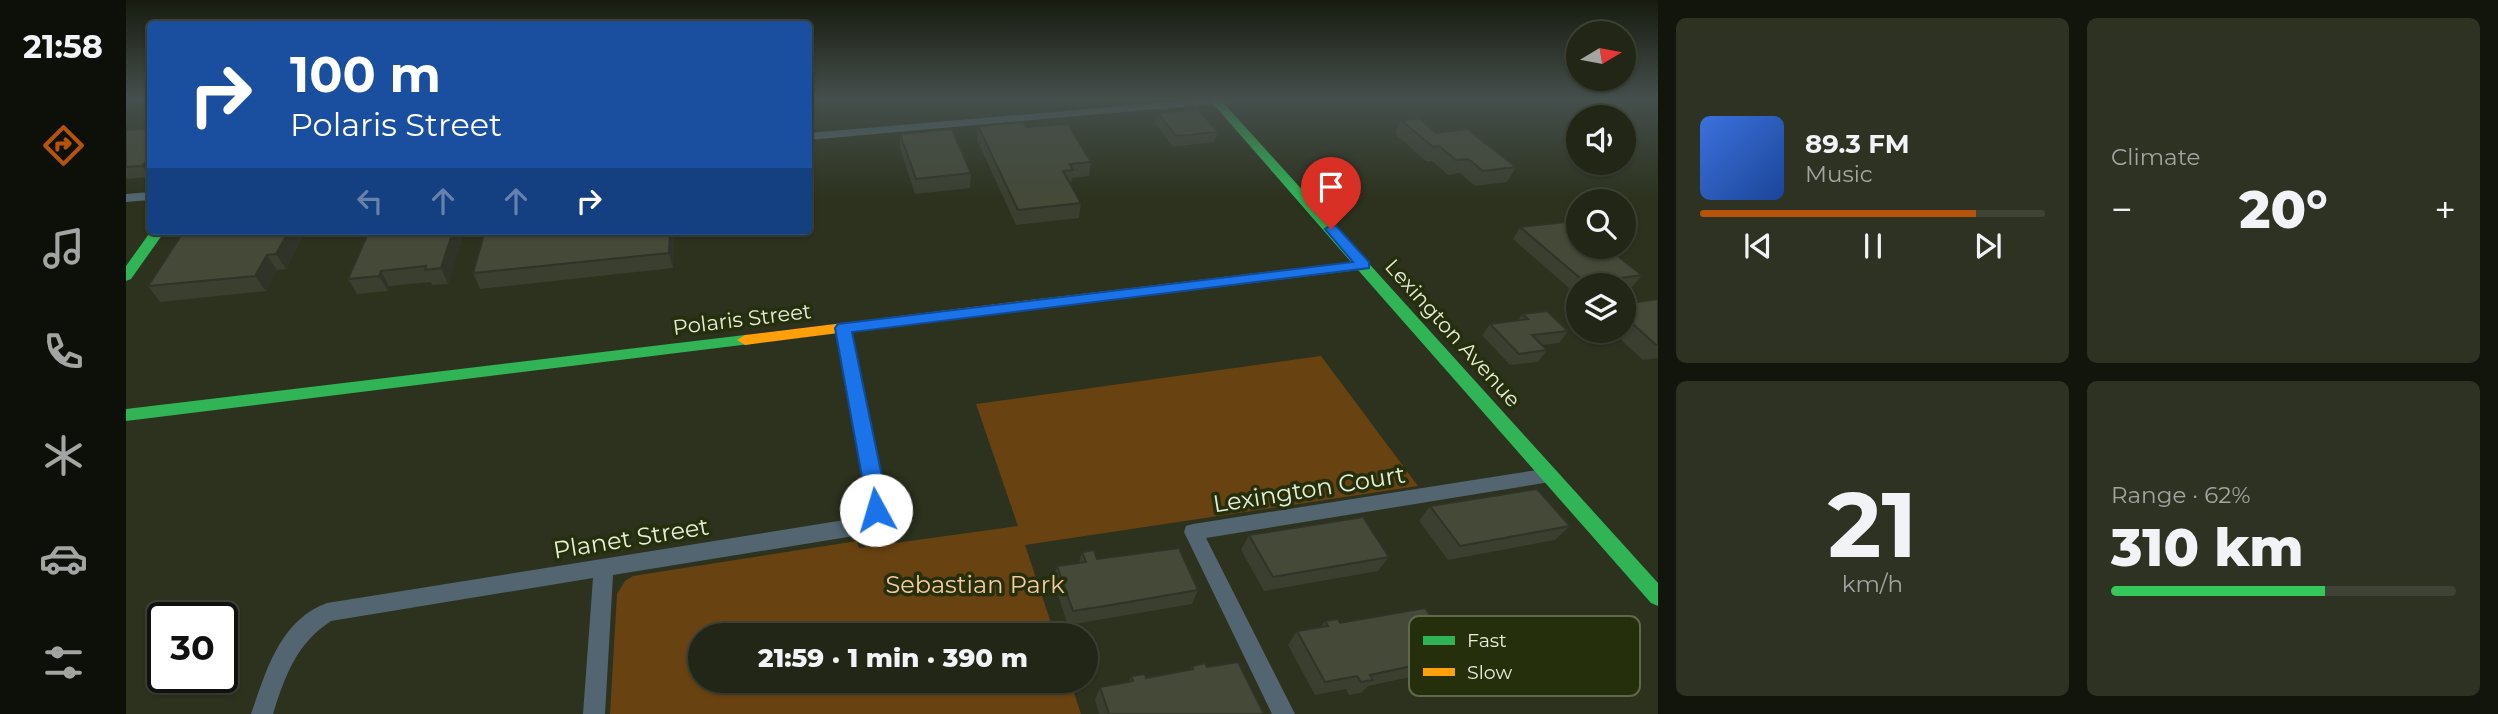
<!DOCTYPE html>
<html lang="en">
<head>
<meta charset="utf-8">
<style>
	:root { --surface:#212616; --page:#2d3223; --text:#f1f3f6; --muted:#a2a5a1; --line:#3e4335; --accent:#b45309 }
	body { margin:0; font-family:Montserrat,sans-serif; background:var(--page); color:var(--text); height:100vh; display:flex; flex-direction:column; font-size:26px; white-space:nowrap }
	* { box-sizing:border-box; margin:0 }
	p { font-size:23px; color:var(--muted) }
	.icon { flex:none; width:38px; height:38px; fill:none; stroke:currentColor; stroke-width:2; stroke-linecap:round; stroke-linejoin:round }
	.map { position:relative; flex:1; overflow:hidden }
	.side { display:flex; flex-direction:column; gap:18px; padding:18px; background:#12150c; width:840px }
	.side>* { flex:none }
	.top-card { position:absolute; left:21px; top:21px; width:665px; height:214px; border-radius:7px; box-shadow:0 2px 5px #0004,0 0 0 2px var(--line); background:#1a4fa0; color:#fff; overflow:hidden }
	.needle { width:46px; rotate:80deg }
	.tools { position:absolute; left:1440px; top:21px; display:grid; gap:14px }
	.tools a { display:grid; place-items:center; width:70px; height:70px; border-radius:50%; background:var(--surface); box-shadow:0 2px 5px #0004,0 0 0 2px var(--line); font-size:35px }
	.speed { position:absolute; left:21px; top:602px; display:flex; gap:14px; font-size:35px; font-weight:700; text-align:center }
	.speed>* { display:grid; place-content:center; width:91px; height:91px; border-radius:50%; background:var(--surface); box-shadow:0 2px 5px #0004,0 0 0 2px var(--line); line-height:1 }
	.speed .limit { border:4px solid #111; border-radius:10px; background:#fff; color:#111 }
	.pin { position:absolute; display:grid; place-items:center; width:60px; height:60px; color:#fff; margin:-72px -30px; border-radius:50% 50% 50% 0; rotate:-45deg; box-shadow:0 0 7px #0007 }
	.pin .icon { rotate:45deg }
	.me { position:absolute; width:77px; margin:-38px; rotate:354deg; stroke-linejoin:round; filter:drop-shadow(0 0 5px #0008) }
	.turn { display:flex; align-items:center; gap:24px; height:147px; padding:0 28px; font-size:32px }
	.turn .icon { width:91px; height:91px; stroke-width:2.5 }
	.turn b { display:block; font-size:49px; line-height:60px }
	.lanes { display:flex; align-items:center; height:66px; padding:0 28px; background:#0003; justify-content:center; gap:35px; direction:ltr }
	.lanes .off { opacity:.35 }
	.big { font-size:52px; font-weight:800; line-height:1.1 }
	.side .card { flex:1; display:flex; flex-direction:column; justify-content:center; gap:10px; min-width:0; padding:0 24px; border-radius:10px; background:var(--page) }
	.side .dial { align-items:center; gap:0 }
	.dial b { font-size:91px; line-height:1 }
	.song { display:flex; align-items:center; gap:21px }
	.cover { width:84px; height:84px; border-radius:10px; background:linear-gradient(135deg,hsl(220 70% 55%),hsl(220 70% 35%)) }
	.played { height:7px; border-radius:4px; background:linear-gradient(90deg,var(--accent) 80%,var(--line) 80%) }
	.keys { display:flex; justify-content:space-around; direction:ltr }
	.heat { display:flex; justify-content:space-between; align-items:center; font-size:38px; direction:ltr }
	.charge { height:10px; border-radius:5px; background:linear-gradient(90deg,#34c759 62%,var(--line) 0) }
	.side .tiles { flex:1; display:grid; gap:18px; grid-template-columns:repeat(2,1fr) }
	.trip { position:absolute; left:562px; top:623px; width:410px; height:70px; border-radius:35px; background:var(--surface); box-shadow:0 2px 5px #0004,0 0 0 2px var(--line); font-weight:800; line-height:70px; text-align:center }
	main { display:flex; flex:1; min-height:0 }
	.tab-bar { display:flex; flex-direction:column; width:126px; justify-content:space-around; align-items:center; background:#0d0f09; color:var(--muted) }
	.tab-bar .icon { width:49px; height:49px }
	.tab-bar .selected { color:var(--accent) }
	.tab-bar b { font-size:32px; color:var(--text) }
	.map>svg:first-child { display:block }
</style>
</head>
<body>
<main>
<nav class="tab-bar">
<b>21:58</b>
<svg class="icon selected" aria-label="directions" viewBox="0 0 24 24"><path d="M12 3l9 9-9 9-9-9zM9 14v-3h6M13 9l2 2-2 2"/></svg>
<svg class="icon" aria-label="music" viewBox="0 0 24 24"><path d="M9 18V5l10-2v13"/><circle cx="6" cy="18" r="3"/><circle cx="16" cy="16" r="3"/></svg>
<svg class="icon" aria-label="phone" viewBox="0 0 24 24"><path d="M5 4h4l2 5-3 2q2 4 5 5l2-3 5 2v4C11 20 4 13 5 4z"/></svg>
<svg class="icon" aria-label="climate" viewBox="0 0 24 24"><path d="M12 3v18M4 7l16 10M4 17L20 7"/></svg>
<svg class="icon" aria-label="car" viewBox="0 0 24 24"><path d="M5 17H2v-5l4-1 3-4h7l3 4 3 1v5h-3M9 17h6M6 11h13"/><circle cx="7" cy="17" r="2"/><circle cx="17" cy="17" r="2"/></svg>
<svg class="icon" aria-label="filters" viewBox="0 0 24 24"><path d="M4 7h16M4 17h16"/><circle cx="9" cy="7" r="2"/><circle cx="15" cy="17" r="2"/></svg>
</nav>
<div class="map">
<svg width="1532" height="714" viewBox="0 0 1532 714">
	<rect width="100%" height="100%" fill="#2c321e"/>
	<path fill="#694211" d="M1195,356L1292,486L899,545L929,635H574V681H944L955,714H484L491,594L499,581L507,576L731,541L733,548L892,526L850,404Z"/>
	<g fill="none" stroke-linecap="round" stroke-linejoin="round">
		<g fill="#526570" fill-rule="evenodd">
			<path d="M1078,99H1115L1110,102L682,140V133Z"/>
			<path d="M24,192V200L0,202V194Z"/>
			<path d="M717,323L725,328L760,501C756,521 747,530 728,536L487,575L479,714H457L467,578L205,621C170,644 159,676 147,714H125C140,671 154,620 201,603L731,518L740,510L742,501L709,328Z"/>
			<path d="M1424,468L1430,470L1433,475L1430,480L1424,482L1080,538L1169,714H1146L1058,532L1060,526L1067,524Z"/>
		</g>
		<g fill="#30b455" fill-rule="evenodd">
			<path d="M1083,99H1094L1532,583V606L1525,603L1232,270L913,309L908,307L906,304L908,301L913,299L1225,262Z"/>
			<path d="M25,231H39L5,279L0,281V266Z"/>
			<path d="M619,335L627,340L624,344L0,421V409Z"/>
		</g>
		<path fill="#ff9f0a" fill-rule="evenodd" d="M913,299L918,301L920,304L918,307L619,345L611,340L619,335Z"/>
	</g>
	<g fill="#3a3f30">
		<path d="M1032,113L1092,132L1088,142L1047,147L1029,123Z"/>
		<path d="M1275,120L1310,133L1390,167L1381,182L1349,186L1334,173L1322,175L1306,161H1300L1269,134Z"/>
		<path d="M852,126L900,127L965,162L963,176L946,178L945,184L955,203L953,218L890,225L851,140Z"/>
		<path d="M0,130L24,177L0,179Z"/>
		<path d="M774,134L845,173L844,188L789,194L774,148Z"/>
		<path d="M1394,227L1516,275L1506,287L1498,288V285H1452V295H1451L1387,239Z"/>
		<path d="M58,231H175L177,235L160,269L151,270L140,291L34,302L22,286Z"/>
		<path d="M243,231H338L322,284L306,285L305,282L263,286L262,291L231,294L222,279Z"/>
		<path d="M359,231H546L548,237L547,268L354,289L347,273Z"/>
		<path d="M1532,299V358L1517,360L1493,338L1472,341L1461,331H1498V304Z"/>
		<path d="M1396,314L1442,331L1433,343L1416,345L1421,350L1412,362L1384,365L1356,335L1364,324L1392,320Z"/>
		<path d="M1304,506L1444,526L1429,540L1322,560L1293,521Z"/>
		<path d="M1123,535L1263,557L1252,571L1138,591L1115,550Z"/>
		<path d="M956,552L971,559L1072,590L1066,604L942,625L927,580L931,566L953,563Z"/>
		<path d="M1199,621L1214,623L1332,656L1318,670L1242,686L1235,693L1223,695L1220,689L1189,695L1162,645L1171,631L1195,627Z"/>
		<path d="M1066,666L1081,667L1138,714H973L969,700L974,687L1003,682L1005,676L1020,678L1063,670Z"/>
	</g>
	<g fill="#303327">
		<path d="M24,156V177L16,166Z"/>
		<path d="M163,231H175L177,235L160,269L150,254Z"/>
		<path d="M327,231H338L322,284L315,268Z"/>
		<path d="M544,231H546L548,237L547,268L543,253Z"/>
		<path d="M141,255L151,270L140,291L129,276Z"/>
		<path d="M255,271L263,286L262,291L253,276Z"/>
	</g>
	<g fill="#444938" stroke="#303327" stroke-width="2">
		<path d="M1072,109L1092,132L1050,136L1032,113Z"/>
		<path d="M1293,118L1310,133L1341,129L1390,167L1357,171L1342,159L1330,160L1313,146L1307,147L1275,120Z"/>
		<path d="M897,122L900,127L942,124L965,162L944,164L947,170L937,171L955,203L892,210L852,126Z"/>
		<path d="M24,128V156L16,166L0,167V130Z"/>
		<path d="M826,129L845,173L790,179L774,134Z"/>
		<path d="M1449,221L1452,224V247H1480L1516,275L1460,283L1394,227Z"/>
		<path d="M58,231H163L150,254L141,255L129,276L22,286Z"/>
		<path d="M243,231H327L315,268L299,270L300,266L255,271L253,276L222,279Z"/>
		<path d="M359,231H544L543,253L347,273Z"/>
		<path d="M1532,299V345H1530L1506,323L1498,324V304Z"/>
		<path d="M1421,311L1442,331L1406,335L1421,350L1393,354L1364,324L1402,319L1396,314Z"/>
		<path d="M1411,489L1444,526L1334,546L1304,506Z"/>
		<path d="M1237,517L1263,557L1147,577L1123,535Z"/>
		<path d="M1053,548L1072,590L979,606L947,611L931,566L960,562L956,552L968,550L971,559Z"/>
		<path d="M1299,608L1332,656L1244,675L1247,680L1235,682L1231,676L1199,682L1171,631L1202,626L1199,621L1212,619L1214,623Z"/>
		<path d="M1112,662L1138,714H983L974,687L1007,681L1005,676L1019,674L1020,678L1067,669L1066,666L1079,663L1081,667Z"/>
	</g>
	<linearGradient id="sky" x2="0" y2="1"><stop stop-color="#181c10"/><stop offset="0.5" stop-color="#454f4c"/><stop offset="1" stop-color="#454f4c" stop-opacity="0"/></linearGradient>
	<rect width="1532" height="198" fill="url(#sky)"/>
	<path fill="#1a73e8" stroke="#114b97" stroke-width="2" d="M1205,225L1210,226L1243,262V268L726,332L761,501L756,515L750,518L743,515L709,328L712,324L1227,262L1199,229Z"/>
	<g text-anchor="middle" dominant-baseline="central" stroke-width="7" stroke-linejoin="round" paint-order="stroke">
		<g font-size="21" fill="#e6eed9" stroke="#252f0b">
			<text transform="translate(616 319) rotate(-7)">Polaris Street</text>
			<text transform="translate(1327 333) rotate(48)">Lexington Avenue</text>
		</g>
		<g font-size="24" fill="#e6eed9" stroke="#252f0b">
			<text transform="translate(1183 489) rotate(-9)">Lexington Court</text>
			<text transform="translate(505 538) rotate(-9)">Planet Street</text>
		</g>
		<g font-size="24" fill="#f7c99e" stroke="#252f0b">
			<text x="849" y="584">Sebastian Park</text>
		</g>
	</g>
	<rect x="1283" y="616" width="231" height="80" rx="10" fill="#252f0b" stroke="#5f6849" stroke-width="2"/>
	<rect x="1297" y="636" width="32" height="9" fill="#30b455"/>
	<rect x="1297" y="668" width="32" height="8" fill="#ff9f0a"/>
	<g font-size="19" fill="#e6eed9">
		<text x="1341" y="647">Fast</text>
		<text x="1341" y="679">Slow</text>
	</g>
</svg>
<div class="tools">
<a><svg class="needle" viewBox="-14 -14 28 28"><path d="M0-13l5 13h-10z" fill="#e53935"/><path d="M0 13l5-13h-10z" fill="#a2a5a1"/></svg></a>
<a><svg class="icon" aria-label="sound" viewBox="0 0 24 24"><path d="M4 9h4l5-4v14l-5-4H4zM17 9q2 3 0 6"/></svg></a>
<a><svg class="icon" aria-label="search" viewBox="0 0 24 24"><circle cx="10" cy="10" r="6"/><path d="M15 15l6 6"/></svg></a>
<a><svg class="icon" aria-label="layers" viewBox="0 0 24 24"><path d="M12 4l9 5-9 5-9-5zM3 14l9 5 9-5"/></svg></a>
</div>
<div class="speed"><div class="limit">30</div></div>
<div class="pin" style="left:1205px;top:229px;background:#d93025"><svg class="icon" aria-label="arrive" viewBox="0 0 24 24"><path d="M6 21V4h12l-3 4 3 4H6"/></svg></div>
<svg class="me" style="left:750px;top:510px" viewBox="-20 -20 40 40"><circle r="19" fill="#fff"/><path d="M0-13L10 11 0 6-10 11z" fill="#1a73e8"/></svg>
<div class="trip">21:59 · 1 min · 390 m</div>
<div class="top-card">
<div class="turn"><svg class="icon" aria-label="right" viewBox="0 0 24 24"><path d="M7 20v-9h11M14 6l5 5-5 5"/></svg><div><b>100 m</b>Polaris Street</div></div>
<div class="lanes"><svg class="icon off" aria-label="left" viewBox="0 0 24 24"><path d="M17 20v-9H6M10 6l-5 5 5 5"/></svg><svg class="icon off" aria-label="ahead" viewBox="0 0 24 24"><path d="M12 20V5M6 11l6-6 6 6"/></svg><svg class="icon off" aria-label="ahead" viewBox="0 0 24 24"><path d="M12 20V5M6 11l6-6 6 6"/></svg><svg class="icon" aria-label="right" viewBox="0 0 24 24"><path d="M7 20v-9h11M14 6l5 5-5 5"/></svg></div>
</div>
</div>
<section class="side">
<div class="tiles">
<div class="card">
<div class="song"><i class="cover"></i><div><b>89.3 FM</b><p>Music</p></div></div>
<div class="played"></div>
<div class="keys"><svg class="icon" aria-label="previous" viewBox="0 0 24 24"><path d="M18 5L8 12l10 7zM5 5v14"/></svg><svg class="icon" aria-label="pause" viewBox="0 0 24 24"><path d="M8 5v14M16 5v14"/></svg><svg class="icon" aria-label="next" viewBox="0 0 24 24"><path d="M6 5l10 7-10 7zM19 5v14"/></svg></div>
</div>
<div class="card"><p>Climate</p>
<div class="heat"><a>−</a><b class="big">20°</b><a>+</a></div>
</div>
<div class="card dial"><b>21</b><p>km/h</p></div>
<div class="card"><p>Range · 62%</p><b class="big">310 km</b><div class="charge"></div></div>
</div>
</section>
</main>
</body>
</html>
